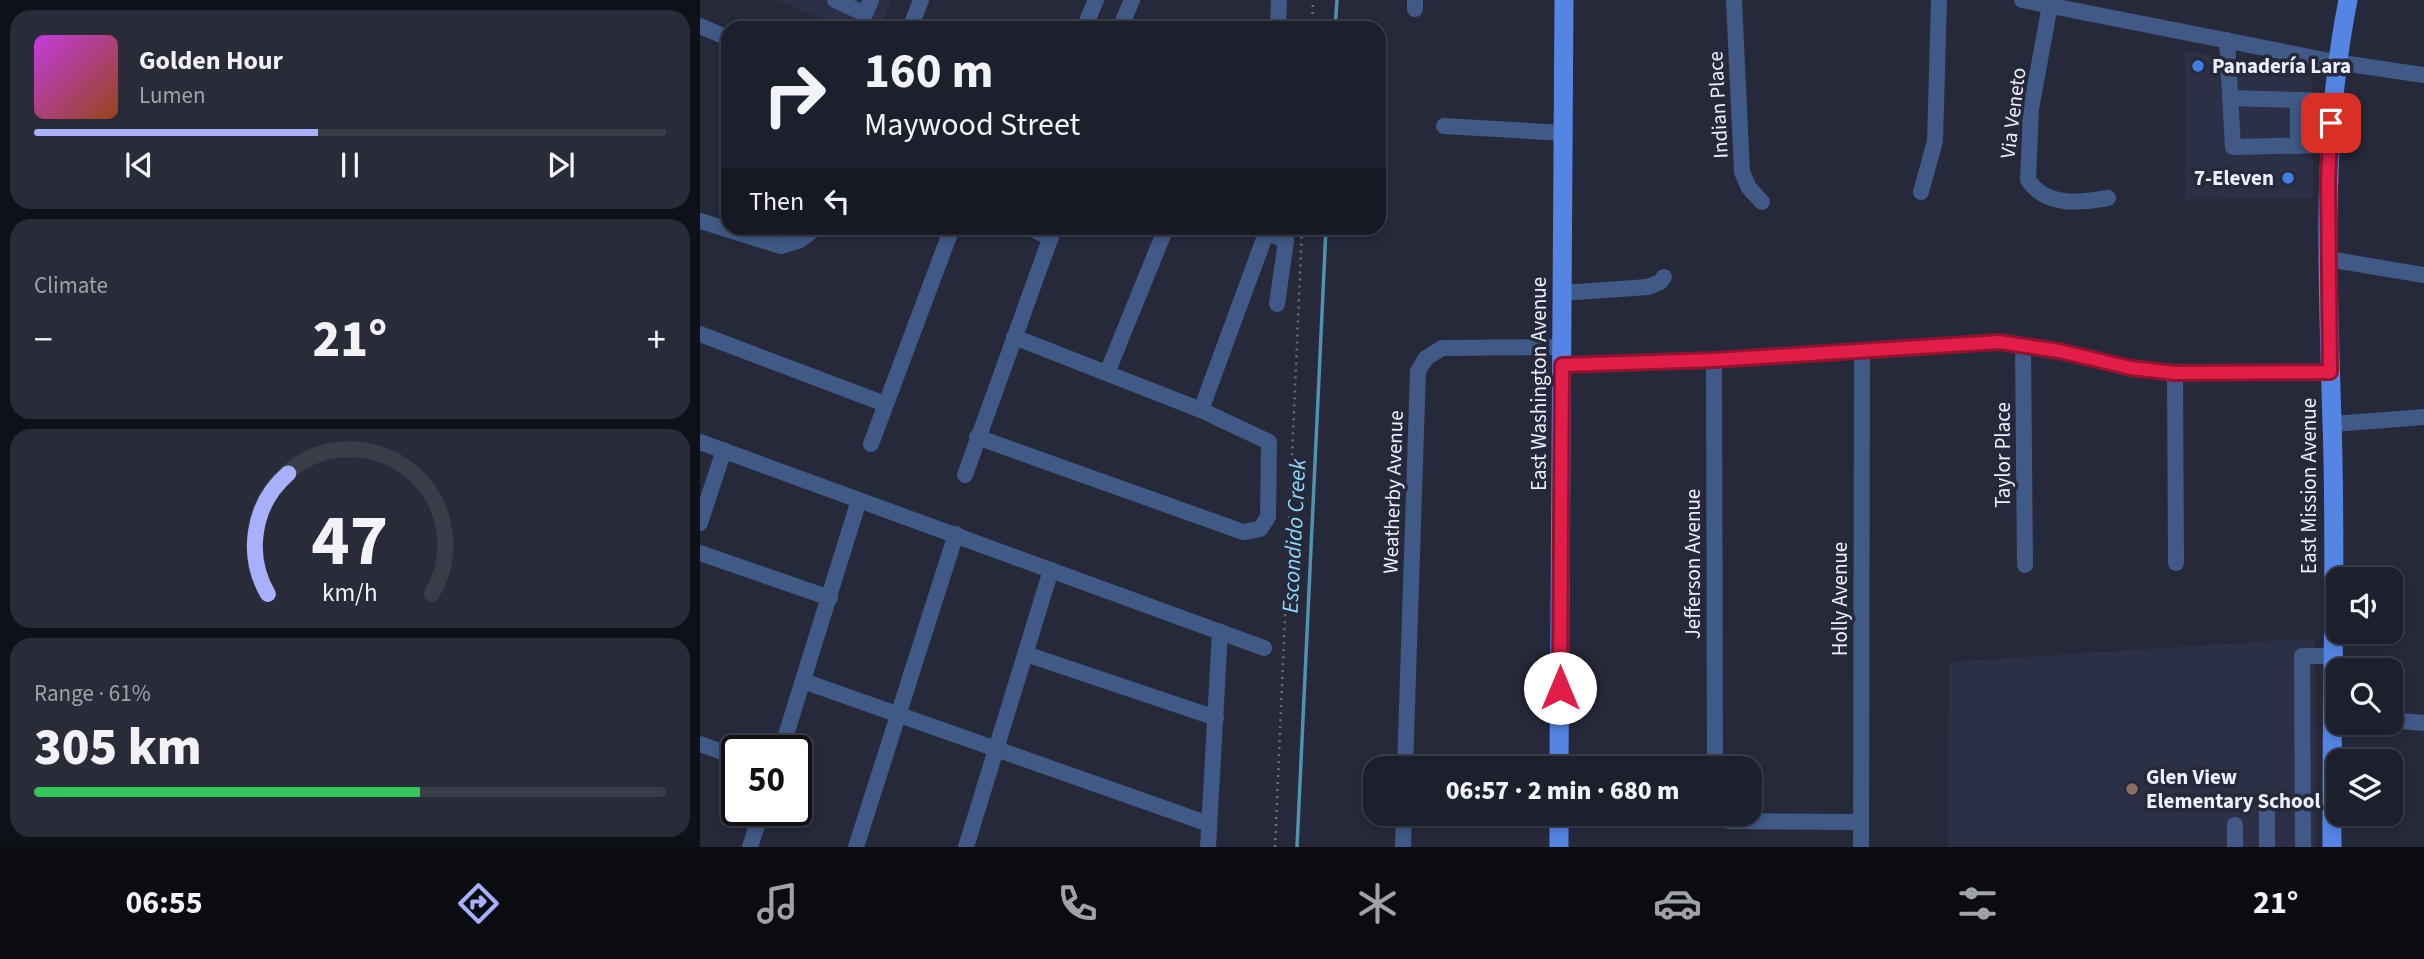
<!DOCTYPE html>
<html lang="en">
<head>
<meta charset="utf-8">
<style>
	:root { --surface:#1c1f2c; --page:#292c38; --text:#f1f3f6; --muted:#a0a2a9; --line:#3a3d48; --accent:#a8b0fc }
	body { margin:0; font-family:"Source Sans 3",sans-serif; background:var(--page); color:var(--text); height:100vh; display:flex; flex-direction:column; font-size:26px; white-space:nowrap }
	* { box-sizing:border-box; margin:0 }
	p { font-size:23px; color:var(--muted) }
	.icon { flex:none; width:38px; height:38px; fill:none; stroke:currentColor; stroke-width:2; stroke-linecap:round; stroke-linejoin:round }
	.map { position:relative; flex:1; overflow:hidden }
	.panel { display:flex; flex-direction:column; gap:10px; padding:10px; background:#0f1118; width:700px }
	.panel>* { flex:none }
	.top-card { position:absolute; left:21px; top:21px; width:665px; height:214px; border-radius:21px; box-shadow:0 4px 10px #0003,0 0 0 2px var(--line); background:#1c1f2c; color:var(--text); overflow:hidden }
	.buttons { position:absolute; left:1626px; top:567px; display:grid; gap:14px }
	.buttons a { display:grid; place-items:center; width:77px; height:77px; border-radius:14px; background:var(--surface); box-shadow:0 4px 10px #0003,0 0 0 2px var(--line); font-size:35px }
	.speed { position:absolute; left:21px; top:735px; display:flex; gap:14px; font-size:35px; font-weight:700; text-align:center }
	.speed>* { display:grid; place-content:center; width:91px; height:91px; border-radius:50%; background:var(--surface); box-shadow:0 4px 10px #0003,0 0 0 2px var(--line); line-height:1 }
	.speed .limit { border:4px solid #111; border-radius:10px; background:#fff; color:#111 }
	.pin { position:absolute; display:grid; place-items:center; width:60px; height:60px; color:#fff; margin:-30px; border-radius:14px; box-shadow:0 4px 10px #0006 }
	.me { position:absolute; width:77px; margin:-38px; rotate:0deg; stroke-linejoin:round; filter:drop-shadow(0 0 5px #0008) }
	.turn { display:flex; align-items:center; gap:24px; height:147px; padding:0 28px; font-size:32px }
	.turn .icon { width:91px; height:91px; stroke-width:2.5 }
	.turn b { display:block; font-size:49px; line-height:60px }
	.then { display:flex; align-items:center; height:66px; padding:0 28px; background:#0003; gap:14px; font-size:26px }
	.big { font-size:52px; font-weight:800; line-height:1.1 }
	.panel .tile { flex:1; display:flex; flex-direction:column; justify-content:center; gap:10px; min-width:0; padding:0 24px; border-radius:21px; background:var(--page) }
	.panel .dial { align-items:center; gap:0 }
	.dial svg { height:182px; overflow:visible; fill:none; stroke:var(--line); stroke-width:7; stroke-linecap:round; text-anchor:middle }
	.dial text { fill:var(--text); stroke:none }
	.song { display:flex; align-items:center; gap:21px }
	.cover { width:84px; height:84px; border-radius:10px; background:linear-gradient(135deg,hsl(290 70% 55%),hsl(20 70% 35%)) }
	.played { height:7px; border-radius:4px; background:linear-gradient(90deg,var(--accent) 45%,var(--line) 45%) }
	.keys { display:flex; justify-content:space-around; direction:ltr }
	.heat { display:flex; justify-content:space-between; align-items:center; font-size:38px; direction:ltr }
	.charge { height:10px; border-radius:5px; background:linear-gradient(90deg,#34c759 61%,var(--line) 0) }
	.trip { position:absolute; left:663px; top:756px; width:399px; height:70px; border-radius:21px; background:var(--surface); box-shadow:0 4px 10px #0003,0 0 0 2px var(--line); font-weight:800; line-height:70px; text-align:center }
	.tabs { display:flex; height:112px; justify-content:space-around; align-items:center; background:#0b0c12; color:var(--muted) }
	.tabs .icon { width:49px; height:49px }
	.tabs .active { color:var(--accent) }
	.tabs b { font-size:32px; color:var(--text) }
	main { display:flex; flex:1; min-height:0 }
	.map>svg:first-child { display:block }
</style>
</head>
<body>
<main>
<section class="panel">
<div class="tile">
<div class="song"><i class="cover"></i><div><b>Golden Hour</b><p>Lumen</p></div></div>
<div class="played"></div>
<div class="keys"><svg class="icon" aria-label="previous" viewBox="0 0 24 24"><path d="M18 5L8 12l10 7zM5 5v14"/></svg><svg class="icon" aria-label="pause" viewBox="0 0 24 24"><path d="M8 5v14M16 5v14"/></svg><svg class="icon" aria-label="next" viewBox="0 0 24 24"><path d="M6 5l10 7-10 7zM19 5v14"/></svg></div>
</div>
<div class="tile"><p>Climate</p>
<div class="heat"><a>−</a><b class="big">21°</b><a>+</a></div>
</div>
<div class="tile dial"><svg viewBox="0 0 100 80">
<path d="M14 69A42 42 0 1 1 86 69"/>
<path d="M14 69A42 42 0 0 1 23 16" stroke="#a8b0fc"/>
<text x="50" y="56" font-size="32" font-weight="700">47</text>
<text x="50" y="72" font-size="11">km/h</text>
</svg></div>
<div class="tile"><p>Range · 61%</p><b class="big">305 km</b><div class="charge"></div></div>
</section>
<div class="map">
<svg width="1724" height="847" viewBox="0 0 1724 847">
	<rect width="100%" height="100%" fill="#25293a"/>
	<g fill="#2b3047">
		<path d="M76,0H192L180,28H147Z"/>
		<path d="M1491,51L1601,71L1609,75L1613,85V198L1485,199V52Z"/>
		<path d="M1586,640L1615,641L1616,847H1248L1249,662Z"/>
	</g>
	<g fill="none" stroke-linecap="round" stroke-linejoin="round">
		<g stroke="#5091ac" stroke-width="3.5">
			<path d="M635,28L637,0"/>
			<path d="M597,847L626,228"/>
		</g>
		<g stroke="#6b6e7d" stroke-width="2.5" stroke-dasharray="2 5" stroke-linecap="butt">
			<path d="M612,28L613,0"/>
			<path d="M575,847L602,228"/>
		</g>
		<g stroke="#415986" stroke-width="16">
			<path d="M135,0L165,14L171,0"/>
			<path d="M221,0L212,23L224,28"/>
			<path d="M1034,0L1042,172L1049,188L1062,202"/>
			<path d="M1322,0L1635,62L1724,75"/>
			<path d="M1350,5L1331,109L1328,180C1346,207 1380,203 1408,198"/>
			<path d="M715,9V0"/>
			<path d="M0,26L28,38"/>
			<path d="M384,28L396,0"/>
			<path d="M420,28L432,0"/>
			<path d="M578,28L579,0"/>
			<path d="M1527,40L1533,147L1630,145"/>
			<path d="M1530,98L1633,101"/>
			<path d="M1598,100V146"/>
			<path d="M744,126L863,133"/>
			<path d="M1221,192L1235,141L1239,0"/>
			<path d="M0,221L81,246L100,240L116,228"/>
			<path d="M330,228L351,238"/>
			<path d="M567,232L586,241L577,304"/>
			<path d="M1628,259L1724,275"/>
			<path d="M862,293L948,287L960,282L964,277"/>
			<path d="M0,334L185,404"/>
			<path d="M1323,346L1325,565"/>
			<path d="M1014,360L1015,768"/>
			<path d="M862,365L1014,360L1299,342L1359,351L1431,368L1475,373L1630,372"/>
			<path d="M407,373L466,228"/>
			<path d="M1475,373L1476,563"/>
			<path d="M501,410L568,228"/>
			<path d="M1633,424L1724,417"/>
			<path d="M277,437L543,532L560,529L568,517L569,442L501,410L314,337"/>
			<path d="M0,442L564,648"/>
			<path d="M171,444L252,228"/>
			<path d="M265,475L354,228"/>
			<path d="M0,523L24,450"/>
			<path d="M0,553L130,598"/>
			<path d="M326,654L516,718"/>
			<path d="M103,681L509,824"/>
			<path d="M1690,720L1724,723"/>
			<path d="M0,744L37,757"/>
			<path d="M81,751L159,500"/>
			<path d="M705,768L718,371L726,358L742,348L862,347"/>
			<path d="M1567,810V847"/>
			<path d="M1020,814L1028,821L1161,822"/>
			<path d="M1535,825V847"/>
			<path d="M50,847L62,810"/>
			<path d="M156,847L256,534"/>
			<path d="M266,847L351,570"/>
			<path d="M508,847L520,632"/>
			<path d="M703,847L704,814"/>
			<path d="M1161,847L1162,350"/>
			<path d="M1603,847L1602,656H1632"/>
		</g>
		<g stroke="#5485e3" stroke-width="19">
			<path d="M859,768L864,0"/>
			<path d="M859,847V814"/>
			<path d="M1632,847C1631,706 1637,564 1632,423C1628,281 1620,140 1648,0"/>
		</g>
	</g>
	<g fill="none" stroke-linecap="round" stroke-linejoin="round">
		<defs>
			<path id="route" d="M860,688L862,365L1014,360L1299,342L1359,351L1431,368L1475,373L1630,372L1628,179L1631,123"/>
		</defs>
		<use href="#route" stroke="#92132f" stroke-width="18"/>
		<use href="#route" stroke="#e11d48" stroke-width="12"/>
	</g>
	<g fill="#3f7fe0" stroke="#25293a" stroke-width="2.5">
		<circle cx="1498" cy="66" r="7"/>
		<circle cx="1588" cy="178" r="7"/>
	</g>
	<circle fill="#8d6e63" stroke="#25293a" stroke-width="2.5" cx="1432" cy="789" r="7"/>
	<g text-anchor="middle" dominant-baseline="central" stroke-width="7" stroke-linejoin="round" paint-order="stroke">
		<g font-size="21" font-weight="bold" fill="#edf0fc" stroke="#25293a" text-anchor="start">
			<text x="1512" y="66">Panadería Lara</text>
			<text x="1574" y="178" text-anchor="end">7-Eleven</text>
			<text x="1446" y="777">Glen View<tspan x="1446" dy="24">Elementary School</tspan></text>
		</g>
		<g font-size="21" fill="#edf0fc" stroke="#25293a">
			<text transform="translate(1018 105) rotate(-93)">Indian Place</text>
			<text transform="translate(1313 113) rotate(-83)">Via Veneto</text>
			<text transform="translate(839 384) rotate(-90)">East Washington Avenue</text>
			<text transform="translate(1303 455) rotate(-90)">Taylor Place</text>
			<text transform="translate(1609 486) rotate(-90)">East Mission Avenue</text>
			<text transform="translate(693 492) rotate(-88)">Weatherby Avenue</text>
			<text transform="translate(993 564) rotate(-90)">Jefferson Avenue</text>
			<text transform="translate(1140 599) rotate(-90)">Holly Avenue</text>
		</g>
		<g font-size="23" font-style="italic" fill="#8fd8fc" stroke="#25293a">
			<text transform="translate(594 536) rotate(-87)">Escondido Creek</text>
		</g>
	</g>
</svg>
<div class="buttons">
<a><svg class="icon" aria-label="sound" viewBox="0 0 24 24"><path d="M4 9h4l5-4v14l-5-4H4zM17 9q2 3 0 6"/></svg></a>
<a><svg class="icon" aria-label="search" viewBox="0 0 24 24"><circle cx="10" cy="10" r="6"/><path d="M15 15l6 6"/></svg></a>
<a><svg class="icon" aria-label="layers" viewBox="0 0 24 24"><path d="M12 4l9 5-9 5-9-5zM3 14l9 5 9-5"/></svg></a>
</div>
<div class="speed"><div class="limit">50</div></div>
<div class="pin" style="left:1631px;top:123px;background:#d93025"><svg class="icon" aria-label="arrive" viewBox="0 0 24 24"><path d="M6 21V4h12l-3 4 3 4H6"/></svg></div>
<svg class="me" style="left:860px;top:688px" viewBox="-20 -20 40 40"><circle r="19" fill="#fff"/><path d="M0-13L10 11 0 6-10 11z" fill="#e11d48"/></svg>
<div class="trip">06:57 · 2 min · 680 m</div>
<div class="top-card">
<div class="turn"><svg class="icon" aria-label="right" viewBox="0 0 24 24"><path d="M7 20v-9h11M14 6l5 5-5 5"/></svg><div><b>160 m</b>Maywood Street</div></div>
<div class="then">Then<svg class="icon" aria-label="left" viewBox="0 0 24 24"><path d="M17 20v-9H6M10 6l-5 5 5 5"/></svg></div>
</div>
</div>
</main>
<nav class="tabs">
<b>06:55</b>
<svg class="icon active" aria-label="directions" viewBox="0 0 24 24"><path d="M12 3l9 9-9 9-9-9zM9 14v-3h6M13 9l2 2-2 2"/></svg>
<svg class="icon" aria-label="music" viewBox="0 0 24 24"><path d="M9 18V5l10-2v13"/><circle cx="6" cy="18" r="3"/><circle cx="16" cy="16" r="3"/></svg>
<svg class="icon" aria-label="phone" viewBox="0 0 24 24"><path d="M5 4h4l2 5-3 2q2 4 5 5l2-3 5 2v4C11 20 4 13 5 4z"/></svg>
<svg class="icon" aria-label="climate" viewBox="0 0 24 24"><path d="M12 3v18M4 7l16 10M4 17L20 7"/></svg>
<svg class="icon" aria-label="car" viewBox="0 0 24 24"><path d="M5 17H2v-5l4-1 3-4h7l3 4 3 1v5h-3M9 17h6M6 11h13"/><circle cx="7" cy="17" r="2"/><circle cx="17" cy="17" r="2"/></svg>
<svg class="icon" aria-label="filters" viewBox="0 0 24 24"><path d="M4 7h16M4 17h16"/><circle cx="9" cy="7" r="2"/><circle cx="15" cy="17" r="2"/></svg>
<b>21°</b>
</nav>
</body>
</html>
